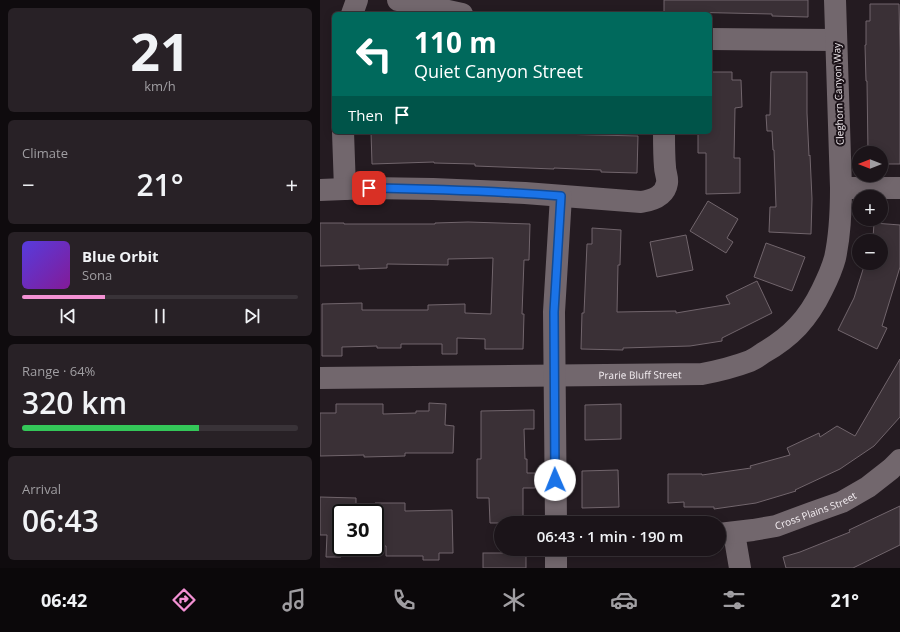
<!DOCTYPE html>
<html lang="en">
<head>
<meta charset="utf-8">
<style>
	:root { --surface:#1b1419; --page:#282126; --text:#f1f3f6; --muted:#a09ea2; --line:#393338; --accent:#f491d4 }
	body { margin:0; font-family:"Open Sans",sans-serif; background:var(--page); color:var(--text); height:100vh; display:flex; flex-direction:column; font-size:15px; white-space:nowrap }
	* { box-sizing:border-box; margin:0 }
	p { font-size:13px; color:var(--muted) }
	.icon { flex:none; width:22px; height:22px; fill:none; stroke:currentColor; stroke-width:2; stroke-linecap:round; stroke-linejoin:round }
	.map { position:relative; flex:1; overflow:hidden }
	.drawer { display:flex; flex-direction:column; gap:8px; padding:8px; background:#0f0b0e; width:320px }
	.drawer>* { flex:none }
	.hud { position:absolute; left:12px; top:12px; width:380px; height:122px; border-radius:6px; box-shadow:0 2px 10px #0003,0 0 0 1px var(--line); background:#00695c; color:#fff; overflow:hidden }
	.needle { width:26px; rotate:270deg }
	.fabs { position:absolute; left:532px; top:146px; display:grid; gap:8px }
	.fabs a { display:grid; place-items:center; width:36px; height:36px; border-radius:50%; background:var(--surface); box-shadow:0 2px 10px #0003,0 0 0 1px var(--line); font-size:20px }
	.speed { position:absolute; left:12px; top:504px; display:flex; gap:8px; font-size:20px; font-weight:700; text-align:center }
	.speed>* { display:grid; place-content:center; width:52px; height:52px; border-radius:50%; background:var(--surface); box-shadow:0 2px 10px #0003,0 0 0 1px var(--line); line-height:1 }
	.speed .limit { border:2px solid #111; border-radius:6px; background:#fff; color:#111 }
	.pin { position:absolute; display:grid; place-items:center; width:34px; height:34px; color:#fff; margin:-17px; border-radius:8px; box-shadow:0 2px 6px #0006 }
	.me { position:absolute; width:44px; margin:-22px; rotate:359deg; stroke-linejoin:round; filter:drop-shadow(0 0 3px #0008) }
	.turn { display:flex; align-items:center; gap:14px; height:84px; padding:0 16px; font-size:18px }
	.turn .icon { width:52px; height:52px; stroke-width:2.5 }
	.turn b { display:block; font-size:28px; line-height:34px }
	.then { display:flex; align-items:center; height:38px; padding:0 16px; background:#0003; gap:8px; font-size:15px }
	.big { font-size:30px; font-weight:600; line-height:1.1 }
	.drawer .card { flex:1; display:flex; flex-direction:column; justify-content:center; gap:6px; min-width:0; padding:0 14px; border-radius:6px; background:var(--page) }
	.drawer .dial { align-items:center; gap:0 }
	.dial b { font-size:52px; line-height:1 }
	.song { display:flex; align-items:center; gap:12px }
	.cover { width:48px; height:48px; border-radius:6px; background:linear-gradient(135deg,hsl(250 70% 55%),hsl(290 70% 35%)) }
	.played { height:4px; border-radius:2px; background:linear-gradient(90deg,var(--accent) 30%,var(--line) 30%) }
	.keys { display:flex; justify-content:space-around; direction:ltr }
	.heat { display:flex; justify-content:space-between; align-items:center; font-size:22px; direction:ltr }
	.charge { height:6px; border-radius:3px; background:linear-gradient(90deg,#34c759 64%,var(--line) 0) }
	.trip { position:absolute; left:174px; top:516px; width:232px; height:40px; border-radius:20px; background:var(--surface); box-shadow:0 2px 10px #0003,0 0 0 1px var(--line); font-weight:600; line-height:40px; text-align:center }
	.dock { display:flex; height:64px; justify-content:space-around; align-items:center; background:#0b080a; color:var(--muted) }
	.dock .icon { width:28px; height:28px }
	.dock .active { color:var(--accent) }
	.dock b { font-size:18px; color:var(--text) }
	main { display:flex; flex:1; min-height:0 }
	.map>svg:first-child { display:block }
</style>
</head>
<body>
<main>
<section class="drawer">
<div class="card dial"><b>21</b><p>km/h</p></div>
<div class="card"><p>Climate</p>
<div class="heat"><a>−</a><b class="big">21°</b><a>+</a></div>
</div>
<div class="card">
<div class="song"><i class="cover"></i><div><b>Blue Orbit</b><p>Sona</p></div></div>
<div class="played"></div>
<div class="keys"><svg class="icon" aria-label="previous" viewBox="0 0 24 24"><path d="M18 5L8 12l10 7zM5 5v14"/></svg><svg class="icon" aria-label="pause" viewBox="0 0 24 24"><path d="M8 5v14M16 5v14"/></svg><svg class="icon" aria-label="next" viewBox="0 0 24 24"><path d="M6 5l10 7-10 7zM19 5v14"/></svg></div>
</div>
<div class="card"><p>Range · 64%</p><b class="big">320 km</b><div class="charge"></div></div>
<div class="card"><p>Arrival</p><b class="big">06:43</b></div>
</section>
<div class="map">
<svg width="580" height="568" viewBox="0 0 580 568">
	<rect width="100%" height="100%" fill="#241b21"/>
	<g fill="#3a3036" stroke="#71656c">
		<path d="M344,0H488V17L452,16V14L362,12V13H344Z"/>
		<path d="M550,4H579L580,53V164H561V153H548L547,81H546L545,45H546V21H550Z"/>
		<path d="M390,72H412V80H421L422,107L415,108L414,158H420V193L386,194V153H378V132H390Z"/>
		<path d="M451,72H487V113L489,156L490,155L492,199L491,234L449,232L450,207H456L454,150H453L452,131H447L446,115H450Z"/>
		<path d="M51,132H235V134L318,136L317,173L281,172V170L234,168V169L155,166V164L114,163V162L52,164Z"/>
		<path d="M388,201L418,219L407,238L413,242L406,253L370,231Z"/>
		<path d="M148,222L210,224L209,260H204L202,314H204L203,349H165V339L137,338V354H122V344H81V348H57V346L22,347V356H2V304L42,303V310H108V305L145,304V313L171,314L173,258L128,259V265L67,264V268L39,269V265L0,266V223H24V224H115V223Z"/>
		<path d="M554,223L580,225V267L562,326L567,328L557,349L518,330L534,298L545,263H561V241H548V238H553Z"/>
		<path d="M272,228L301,230L300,265H298L297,312L356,311V313L410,304L406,296L437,281L452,313L402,338V341L370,346L303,348V350L261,349L262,313H264L267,244H272Z"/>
		<path d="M366,235L373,270L337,277L330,242Z"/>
		<path d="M446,243L485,257L472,291L434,277Z"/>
		<path d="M580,359V417L554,446L520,469L475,490L476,491L436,503L394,509V507H364V502L348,503V474H382V475L431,468L430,466L470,455L467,448L499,433L500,437L517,426L535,436Z"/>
		<path d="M109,403L126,404L125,425L134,426L133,453H85V456L44,457V455L0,456V413H16V404H63V414L96,413V411H109Z"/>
		<path d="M301,404V439L265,440V405Z"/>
		<path d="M214,410V429H204L205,459H207V473H215V488H203V523H170L169,498H157V459H161V411Z"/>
		<path d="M298,470L299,507L262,508V471Z"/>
		<path d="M0,497L36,498V513H21V557H6L7,535H0Z"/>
		<path d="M55,503H85V511L132,510L133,553H119V560H103V556H66V546H55Z"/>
		<path d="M580,506V545L533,568H466L463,557L480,552L530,532L529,530Z"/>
		<rect x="163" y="553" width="43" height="15"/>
	</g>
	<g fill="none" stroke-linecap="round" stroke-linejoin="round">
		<g stroke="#72676d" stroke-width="22">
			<path d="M78,0L142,14"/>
			<path d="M32,14L37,0"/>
			<path d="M390,39L516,40"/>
			<path d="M23,132L25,189"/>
			<path d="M521,188H580"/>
			<path d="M0,190L49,188L113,189L205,193L321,202C333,200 345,196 347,183C348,178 345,172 345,167C344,156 344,144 344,132"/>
			<path id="s1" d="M0,378L382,374C398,371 414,367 430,361C434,359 439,356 443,353C471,337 488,319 502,290C507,280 512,269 515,258C520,235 521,212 521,188L515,0"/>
			<path d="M236,523L234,312L241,196"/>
			<path d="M414,533L420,568"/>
			<path id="s2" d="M399,534L433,530L456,526L491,513L522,502L548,487L571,469L580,460"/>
			<path d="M236,549V568"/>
		</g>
	</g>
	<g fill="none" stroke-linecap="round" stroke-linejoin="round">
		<defs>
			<path id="route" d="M49,188C113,189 177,191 241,196L234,312L235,480"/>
		</defs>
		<use href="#route" stroke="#114b97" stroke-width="10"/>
		<use href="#route" stroke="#1a73e8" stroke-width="7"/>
	</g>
	<g text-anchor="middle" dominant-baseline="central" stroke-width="4" stroke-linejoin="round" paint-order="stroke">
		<g font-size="10" fill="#f5eff3" stroke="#1b1218">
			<text transform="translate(518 94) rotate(-92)">Cleghorn Canyon Way</text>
			<text stroke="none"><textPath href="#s1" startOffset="320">Prarie Bluff Street</textPath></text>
			<text stroke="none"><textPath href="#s2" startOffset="100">Cross Plains Street</textPath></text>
		</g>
	</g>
</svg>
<div class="fabs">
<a><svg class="needle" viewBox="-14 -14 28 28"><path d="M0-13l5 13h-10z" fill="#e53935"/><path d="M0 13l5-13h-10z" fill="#a09ea2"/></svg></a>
<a>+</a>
<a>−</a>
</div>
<div class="speed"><div class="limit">30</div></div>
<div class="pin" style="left:49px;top:188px;background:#d93025"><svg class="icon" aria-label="arrive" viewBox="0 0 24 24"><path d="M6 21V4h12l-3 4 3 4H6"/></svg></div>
<svg class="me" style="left:235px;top:480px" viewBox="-20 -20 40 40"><circle r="19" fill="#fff"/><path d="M0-13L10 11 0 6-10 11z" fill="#1a73e8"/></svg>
<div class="trip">06:43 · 1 min · 190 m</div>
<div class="hud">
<div class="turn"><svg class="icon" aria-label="left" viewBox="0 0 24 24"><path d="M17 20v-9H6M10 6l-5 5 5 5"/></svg><div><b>110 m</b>Quiet Canyon Street</div></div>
<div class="then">Then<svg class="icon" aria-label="arrive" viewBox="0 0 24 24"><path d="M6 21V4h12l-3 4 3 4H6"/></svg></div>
</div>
</div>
</main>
<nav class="dock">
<b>06:42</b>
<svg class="icon active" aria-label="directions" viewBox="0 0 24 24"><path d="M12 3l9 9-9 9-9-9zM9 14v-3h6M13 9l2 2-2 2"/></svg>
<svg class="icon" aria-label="music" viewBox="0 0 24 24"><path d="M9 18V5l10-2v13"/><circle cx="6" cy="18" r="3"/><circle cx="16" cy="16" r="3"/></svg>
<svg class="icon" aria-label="phone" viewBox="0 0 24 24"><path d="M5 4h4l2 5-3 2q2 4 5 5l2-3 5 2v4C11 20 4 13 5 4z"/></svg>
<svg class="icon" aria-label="climate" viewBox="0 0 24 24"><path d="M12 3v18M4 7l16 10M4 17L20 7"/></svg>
<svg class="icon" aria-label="car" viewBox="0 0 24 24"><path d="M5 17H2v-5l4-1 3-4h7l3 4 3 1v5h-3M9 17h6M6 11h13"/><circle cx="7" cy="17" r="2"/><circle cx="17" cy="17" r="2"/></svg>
<svg class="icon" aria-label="filters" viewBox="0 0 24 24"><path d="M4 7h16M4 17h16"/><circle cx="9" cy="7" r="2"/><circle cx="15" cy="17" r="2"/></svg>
<b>21°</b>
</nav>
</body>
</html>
